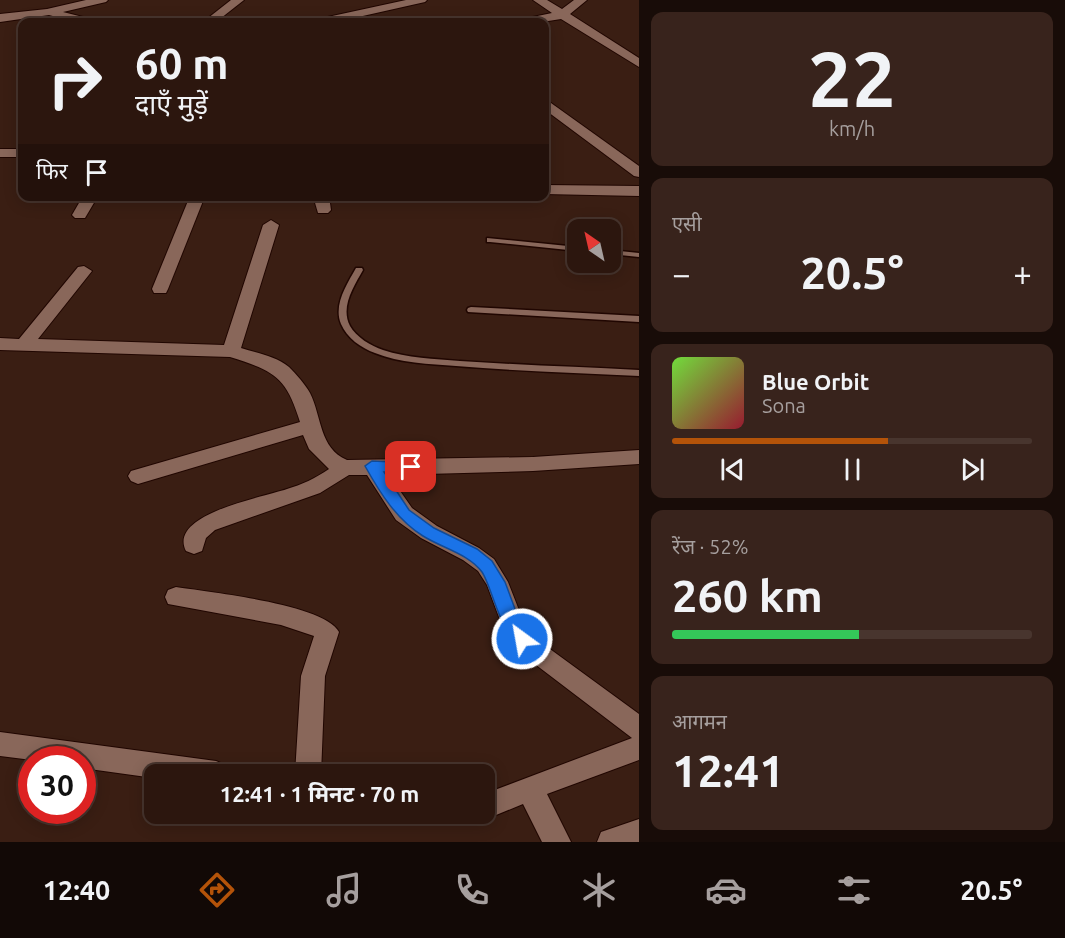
<!DOCTYPE html>
<html lang="hi">
<head>
<meta charset="utf-8">
<style>
	:root { --surface:#2c160e; --page:#38231c; --text:#f1f3f6; --muted:#a69f9e; --line:#48352e; --accent:#b45309 }
	body { margin:0; font-family:Ubuntu,"Noto Sans Devanagari",sans-serif; background:var(--page); color:var(--text); height:100vh; display:flex; flex-direction:column; font-size:22px; white-space:nowrap }
	* { box-sizing:border-box; margin:0 }
	p { font-size:20px; color:var(--muted) }
	.icon { flex:none; width:33px; height:33px; fill:none; stroke:currentColor; stroke-width:2; stroke-linecap:round; stroke-linejoin:round }
	.map { position:relative; flex:1; overflow:hidden }
	.drawer { display:flex; flex-direction:column; gap:12px; padding:12px; background:#180c08; width:426px }
	.drawer>* { flex:none }
	.hud { position:absolute; left:18px; top:18px; width:531px; height:183px; border-radius:12px; box-shadow:0 3px 15px #0003,0 0 0 2px var(--line); background:#2c160e; color:var(--text); overflow:hidden }
	.needle { width:39px; rotate:326deg }
	.buttons { position:absolute; left:567px; top:219px; display:grid; gap:12px }
	.buttons a { display:grid; place-items:center; width:54px; height:54px; border-radius:12px; background:var(--surface); box-shadow:0 3px 15px #0003,0 0 0 2px var(--line); font-size:30px }
	.speed { position:absolute; left:18px; top:746px; display:flex; gap:12px; font-size:30px; font-weight:700; text-align:center }
	.speed>* { display:grid; place-content:center; width:78px; height:78px; border-radius:50%; background:var(--surface); box-shadow:0 3px 15px #0003,0 0 0 2px var(--line); line-height:1 }
	.speed .limit { border:9px solid #d22; background:#fff; color:#111 }
	.pin { position:absolute; display:grid; place-items:center; width:51px; height:51px; color:#fff; margin:-26px; border-radius:12px; box-shadow:0 3px 9px #0006 }
	.me { position:absolute; width:66px; margin:-33px; rotate:328deg; stroke-linejoin:round; filter:drop-shadow(0 0 4px #0008) }
	.turn { display:flex; align-items:center; gap:21px; height:126px; padding:0 18px; font-size:27px }
	.turn .icon { width:78px; height:78px; stroke-width:2.5 }
	.turn b { display:block; font-size:42px; line-height:51px }
	.then { display:flex; align-items:center; height:57px; padding:0 18px; background:#0003; gap:12px; font-size:22px }
	.big { font-size:45px; font-weight:700; line-height:1.1 }
	.drawer .tile { flex:1; display:flex; flex-direction:column; justify-content:center; gap:9px; min-width:0; padding:0 21px; border-radius:12px; background:var(--page) }
	.drawer .dial { align-items:center; gap:0 }
	.dial b { font-size:78px; line-height:1 }
	.song { display:flex; align-items:center; gap:18px }
	.cover { width:72px; height:72px; border-radius:9px; background:linear-gradient(135deg,hsl(100 70% 55%),hsl(350 70% 35%)) }
	.played { height:6px; border-radius:3px; background:linear-gradient(90deg,var(--accent) 60%,var(--line) 60%) }
	.keys { display:flex; justify-content:space-around; direction:ltr }
	.heat { display:flex; justify-content:space-between; align-items:center; font-size:33px; direction:ltr }
	.charge { height:9px; border-radius:4px; background:linear-gradient(90deg,#34c759 52%,var(--line) 0) }
	.trip { position:absolute; left:144px; top:764px; width:351px; height:60px; border-radius:12px; background:var(--surface); box-shadow:0 3px 15px #0003,0 0 0 2px var(--line); font-weight:700; line-height:60px; text-align:center }
	.tab-bar { display:flex; height:96px; justify-content:space-around; align-items:center; background:#120906; color:var(--muted) }
	.tab-bar .icon { width:42px; height:42px }
	.tab-bar .selected { color:var(--accent) }
	.tab-bar b { font-size:27px; color:var(--text) }
	main { display:flex; flex:1; min-height:0 }
	.map>svg:first-child { display:block }
</style>
</head>
<body>
<main>
<div class="map">
<svg width="639" height="842" viewBox="0 0 639 842">
	<rect width="100%" height="100%" fill="#3a1e13"/>
	<g fill="none" stroke-linecap="round" stroke-linejoin="round">
		<defs>
			<g id="lane">
				<path d="M487,238L578,247V251L490,242H487Z"/>
				<path d="M610,250L639,253V257L610,254Z"/>
				<path d="M356,268H362L363,270C354,286 340,307 350,326C356,337 371,346 383,350C407,358 435,359 460,361C520,365 579,367 639,370V376C578,373 517,371 456,366C430,364 399,363 375,353C361,348 347,338 341,324C333,305 347,284 356,268Z"/>
				<path d="M471,307L639,316V322L468,312L467,310L468,308Z"/>
			</g>
			<g id="street">
				<path d="M86,0H108L106,2L63,12L91,19L93,22H75L49,15L0,22V14L47,9Z"/>
				<path d="M231,0H244L216,22H203Z"/>
				<path d="M406,0H427L425,2L336,22H317L323,18Z"/>
				<path d="M533,0H547L562,9L574,0H587L570,14L639,58V67L561,19L542,22H521L523,19L552,13Z"/>
				<path d="M544,98L639,166V177L634,176L544,109Z"/>
				<rect x="0" y="149" width="22" height="8"/>
				<path d="M544,185L639,186V196L544,194Z"/>
				<path d="M83,196H98L85,218H75L72,215Z"/>
				<path d="M190,196H205L168,289L166,293H154L152,289Z"/>
				<path d="M313,196H329L331,210L328,213H318Z"/>
				<path d="M271,220L279,225L241,348C257,353 276,356 289,367C296,374 305,384 310,393C322,417 319,448 347,460L533,457L639,450V464L533,471L389,475L412,508L437,526L479,548L494,559L508,582L524,623L539,641L639,714V760L547,794L571,842H542L523,804L484,820L474,816L473,813H484V794L632,738L523,655L506,636L487,585L478,571L463,560L421,538L396,520L367,475H349L320,493L215,530L206,538L202,551L194,554L186,551C167,514 264,497 287,489C301,485 316,478 329,469L309,449L303,435L138,484L131,481L128,476L131,471L300,422C286,376 274,371 230,357L0,350V338L19,339L78,267L84,266L92,271L38,339L224,345L263,225Z"/>
				<path d="M176,587C208,592 325,604 339,632L325,676L321,774H295L301,676L314,636L281,625L168,604L165,597L168,590Z"/>
				<path d="M0,732L216,761L225,765L229,774H154V778L82,768V759L32,760L0,756Z"/>
				<path d="M639,819V842H597L601,832Z"/>
			</g>
		</defs>
		<use href="#lane" stroke="#200601" stroke-width="3"/>
		<use href="#street" stroke="#200601" stroke-width="2"/>
		<use href="#lane" fill="#89675a" fill-rule="evenodd"/>
		<use href="#street" fill="#89675a" fill-rule="evenodd"/>
	</g>
	<path fill="#1a73e8" stroke="#114b97" stroke-width="1.5" d="M372,461L416,463L419,467L411,472H384L409,510L434,528L477,549L492,561L505,582L521,625L531,639L528,644C504,652 493,588 482,572C469,554 442,548 423,536C397,520 380,493 365,466Z"/>
</svg>
<div class="buttons">
<a><svg class="needle" viewBox="-14 -14 28 28"><path d="M0-13l5 13h-10z" fill="#e53935"/><path d="M0 13l5-13h-10z" fill="#a69f9e"/></svg></a>
</div>
<div class="speed"><div class="limit">30</div></div>
<div class="pin" style="left:411px;top:467px;background:#d93025"><svg class="icon" aria-label="arrive" viewBox="0 0 24 24"><path d="M6 21V4h12l-3 4 3 4H6"/></svg></div>
<svg class="me" style="left:522px;top:639px" viewBox="-20 -20 40 40"><circle r="17" fill="#1a73e8" stroke="#fff" stroke-width="3"/><path d="M0-11L8 9 0 5-8 9z" fill="#fff"/></svg>
<div class="trip">12:41 · 1 मिनट · 70 m</div>
<div class="hud">
<div class="turn"><svg class="icon" aria-label="right" viewBox="0 0 24 24"><path d="M7 20v-9h11M14 6l5 5-5 5"/></svg><div><b>60 m</b>दाएँ मुड़ें</div></div>
<div class="then">फिर<svg class="icon" aria-label="arrive" viewBox="0 0 24 24"><path d="M6 21V4h12l-3 4 3 4H6"/></svg></div>
</div>
</div>
<section class="drawer">
<div class="tile dial"><b>22</b><p>km/h</p></div>
<div class="tile"><p>एसी</p>
<div class="heat"><a>−</a><b class="big">20.5°</b><a>+</a></div>
</div>
<div class="tile">
<div class="song"><i class="cover"></i><div><b>Blue Orbit</b><p>Sona</p></div></div>
<div class="played"></div>
<div class="keys"><svg class="icon" aria-label="previous" viewBox="0 0 24 24"><path d="M18 5L8 12l10 7zM5 5v14"/></svg><svg class="icon" aria-label="pause" viewBox="0 0 24 24"><path d="M8 5v14M16 5v14"/></svg><svg class="icon" aria-label="next" viewBox="0 0 24 24"><path d="M6 5l10 7-10 7zM19 5v14"/></svg></div>
</div>
<div class="tile"><p>रेंज · 52%</p><b class="big">260 km</b><div class="charge"></div></div>
<div class="tile"><p>आगमन</p><b class="big">12:41</b></div>
</section>
</main>
<nav class="tab-bar">
<b>12:40</b>
<svg class="icon selected" aria-label="directions" viewBox="0 0 24 24"><path d="M12 3l9 9-9 9-9-9zM9 14v-3h6M13 9l2 2-2 2"/></svg>
<svg class="icon" aria-label="music" viewBox="0 0 24 24"><path d="M9 18V5l10-2v13"/><circle cx="6" cy="18" r="3"/><circle cx="16" cy="16" r="3"/></svg>
<svg class="icon" aria-label="phone" viewBox="0 0 24 24"><path d="M5 4h4l2 5-3 2q2 4 5 5l2-3 5 2v4C11 20 4 13 5 4z"/></svg>
<svg class="icon" aria-label="climate" viewBox="0 0 24 24"><path d="M12 3v18M4 7l16 10M4 17L20 7"/></svg>
<svg class="icon" aria-label="car" viewBox="0 0 24 24"><path d="M5 17H2v-5l4-1 3-4h7l3 4 3 1v5h-3M9 17h6M6 11h13"/><circle cx="7" cy="17" r="2"/><circle cx="17" cy="17" r="2"/></svg>
<svg class="icon" aria-label="filters" viewBox="0 0 24 24"><path d="M4 7h16M4 17h16"/><circle cx="9" cy="7" r="2"/><circle cx="15" cy="17" r="2"/></svg>
<b>20.5°</b>
</nav>
</body>
</html>
